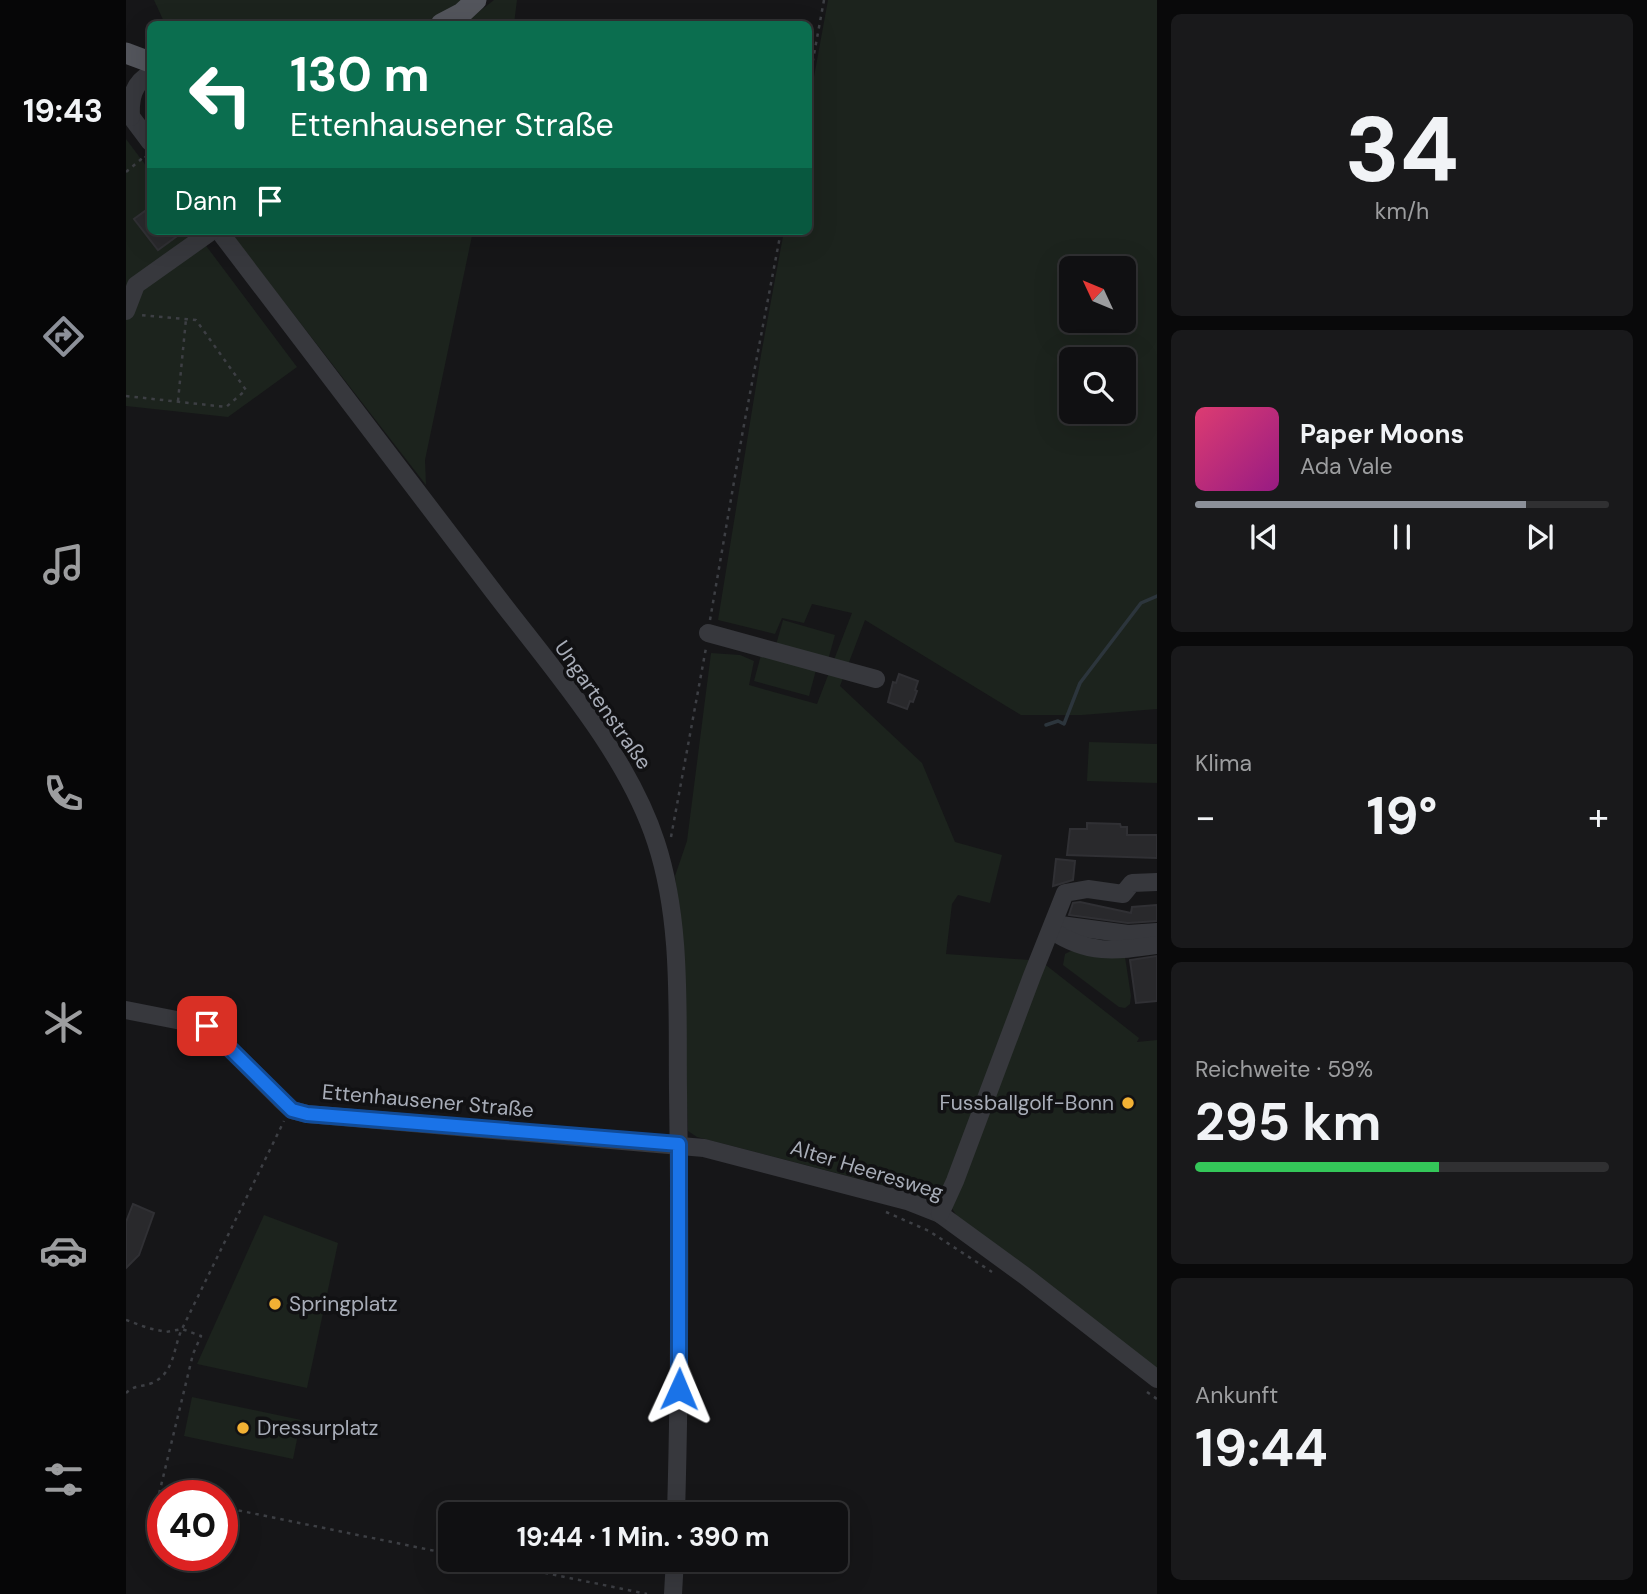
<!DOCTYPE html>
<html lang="de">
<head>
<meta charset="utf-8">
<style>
	:root { --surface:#101012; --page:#19191b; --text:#f1f3f6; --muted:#9c9d9f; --line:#303032; --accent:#8c9099 }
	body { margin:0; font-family:"DM Sans",sans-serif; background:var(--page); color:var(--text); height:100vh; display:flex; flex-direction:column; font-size:26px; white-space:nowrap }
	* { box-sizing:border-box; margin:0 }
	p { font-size:23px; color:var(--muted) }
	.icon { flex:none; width:38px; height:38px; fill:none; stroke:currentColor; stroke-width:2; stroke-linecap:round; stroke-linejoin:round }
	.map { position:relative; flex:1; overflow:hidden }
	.side { display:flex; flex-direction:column; gap:14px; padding:14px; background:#09090a; width:490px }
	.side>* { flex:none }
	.banner { position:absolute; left:21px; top:21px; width:665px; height:214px; border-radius:10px; box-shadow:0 7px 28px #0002,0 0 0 2px var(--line); background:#0b6e4f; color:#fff; overflow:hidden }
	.needle { width:46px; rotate:314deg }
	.controls { position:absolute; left:933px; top:256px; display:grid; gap:14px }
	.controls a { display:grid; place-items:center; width:77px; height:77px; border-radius:10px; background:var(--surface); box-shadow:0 7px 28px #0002,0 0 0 2px var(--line); font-size:35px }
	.speed { position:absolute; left:21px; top:1480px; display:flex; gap:14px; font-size:35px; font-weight:700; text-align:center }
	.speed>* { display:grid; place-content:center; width:91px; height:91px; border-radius:50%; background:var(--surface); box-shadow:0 7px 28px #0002,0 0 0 2px var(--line); line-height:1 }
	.speed .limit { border:10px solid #d22; background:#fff; color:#111 }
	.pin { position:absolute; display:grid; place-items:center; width:60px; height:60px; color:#fff; margin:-30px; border-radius:14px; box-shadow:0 4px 10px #0006 }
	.me { position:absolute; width:77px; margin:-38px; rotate:1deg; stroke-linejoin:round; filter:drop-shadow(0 0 5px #0008) }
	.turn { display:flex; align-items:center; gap:24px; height:147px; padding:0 28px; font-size:32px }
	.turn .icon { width:91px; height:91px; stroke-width:2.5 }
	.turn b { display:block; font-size:49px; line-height:60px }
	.then { display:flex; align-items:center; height:66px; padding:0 28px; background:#0003; gap:14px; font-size:26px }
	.big { font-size:52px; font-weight:700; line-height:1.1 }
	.side .card { flex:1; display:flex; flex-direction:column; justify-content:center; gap:10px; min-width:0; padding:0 24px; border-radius:10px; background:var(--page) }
	.side .dial { align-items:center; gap:0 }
	.dial b { font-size:91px; line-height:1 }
	.song { display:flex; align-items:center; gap:21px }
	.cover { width:84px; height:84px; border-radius:10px; background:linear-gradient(135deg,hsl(340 70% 55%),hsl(310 70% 35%)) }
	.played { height:7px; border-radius:4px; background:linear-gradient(90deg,var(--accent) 80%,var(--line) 80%) }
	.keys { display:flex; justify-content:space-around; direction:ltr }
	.heat { display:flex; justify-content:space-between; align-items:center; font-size:38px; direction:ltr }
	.charge { height:10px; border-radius:5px; background:linear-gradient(90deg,#34c759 59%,var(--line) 0) }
	.trip { position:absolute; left:312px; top:1502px; width:410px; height:70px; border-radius:10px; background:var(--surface); box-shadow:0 7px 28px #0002,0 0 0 2px var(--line); font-weight:700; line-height:70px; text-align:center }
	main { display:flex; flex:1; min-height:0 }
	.dock { display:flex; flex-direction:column; width:126px; justify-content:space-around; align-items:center; background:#060607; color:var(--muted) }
	.dock .icon { width:49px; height:49px }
	.dock .selected { color:var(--accent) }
	.dock b { font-size:32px; color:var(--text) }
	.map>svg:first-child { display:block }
</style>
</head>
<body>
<main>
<nav class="dock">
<b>19:43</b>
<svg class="icon selected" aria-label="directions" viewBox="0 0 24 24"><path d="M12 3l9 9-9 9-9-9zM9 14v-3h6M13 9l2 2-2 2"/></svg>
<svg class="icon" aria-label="music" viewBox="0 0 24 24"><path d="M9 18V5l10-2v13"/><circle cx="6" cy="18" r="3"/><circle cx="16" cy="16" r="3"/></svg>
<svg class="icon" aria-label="phone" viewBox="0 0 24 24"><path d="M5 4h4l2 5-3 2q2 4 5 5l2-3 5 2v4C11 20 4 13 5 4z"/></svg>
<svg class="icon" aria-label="climate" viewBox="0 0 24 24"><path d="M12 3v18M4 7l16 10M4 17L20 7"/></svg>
<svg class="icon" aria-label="car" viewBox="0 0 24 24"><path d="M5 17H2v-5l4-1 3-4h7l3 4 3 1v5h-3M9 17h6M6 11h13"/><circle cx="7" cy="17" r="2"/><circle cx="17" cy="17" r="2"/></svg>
<svg class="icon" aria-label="filters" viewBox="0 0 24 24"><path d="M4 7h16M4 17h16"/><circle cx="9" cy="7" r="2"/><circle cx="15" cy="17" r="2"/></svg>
</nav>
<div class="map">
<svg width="1031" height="1594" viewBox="0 0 1031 1594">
	<rect width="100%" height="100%" fill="#161618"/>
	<g fill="#1c231d" fill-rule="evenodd">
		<path d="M28,0H337L311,20L301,24H39Z"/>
		<path d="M368,0H391L388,24H337Z"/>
		<path d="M702,0H1031V709L956,715H895L739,620L714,686L796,763L829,842L876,855L864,903L832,895L826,904L820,954L904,960L819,1190L799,1200L784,1192L571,1137L562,1131L555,924L549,876L561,841L585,653L614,655L628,661L623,685L691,704L726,613L686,604L678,623L656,618L649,634L592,620L635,355L658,231H682L683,104ZM945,268H998V320H945ZM945,359H998V411H945Z"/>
		<path d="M0,139L24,171V231H69L171,367L102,417L0,406Z"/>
		<path d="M103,231H347L299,460L300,485Z"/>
		<path d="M657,620L709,635L702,660L650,645Z"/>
		<path d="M635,655L690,670L683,696L628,681Z"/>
		<path d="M963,742L1031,744V783L961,781Z"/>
		<path d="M945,951L999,957L1005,996L1004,1004L999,1008L993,1007L937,965L939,954Z"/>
		<path d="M916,962L1013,1038L1011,1042L1031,1040V1375L834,1221L825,1207Z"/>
		<path d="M138,1215L212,1243L181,1388L71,1364Z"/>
		<path d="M66,1397L175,1420L167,1459L58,1436Z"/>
	</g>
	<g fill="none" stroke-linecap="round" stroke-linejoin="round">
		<path stroke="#2c353c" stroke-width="3.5" d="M920,725L932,721L938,724L954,683L1015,603L1031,596"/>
	</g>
	<g fill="#29292c" stroke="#303034" stroke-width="2">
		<path d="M19,211L24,218V231H58L32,250L8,219Z"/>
		<path d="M773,674L792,681L789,690L791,691L787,702L784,701L781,709L762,702L767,682L770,683Z"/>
		<path d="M961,823L994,824L995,827H1001V835H1031V858L941,855L944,829H961Z"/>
		<path d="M930,859L949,861L947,880L927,886Z"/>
		<path d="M954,902L1005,913L1006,907L1031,905V921L1002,923L943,915L947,903Z"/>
		<path d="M1031,956V1001L1010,1003L1004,960Z"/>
		<path d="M7,1204L28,1213L13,1255L0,1268V1222Z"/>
	</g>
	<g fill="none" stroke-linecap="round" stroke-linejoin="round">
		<g stroke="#3d3f44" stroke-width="2.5" stroke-dasharray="3.5 5" stroke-linecap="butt">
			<path d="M682,87L698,0"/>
			<path d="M19,156L24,163"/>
			<path d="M0,172L19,156"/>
			<path d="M0,396L100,407L120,390L70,320L14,315"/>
			<path d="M52,401L60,319"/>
			<path d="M584,620L617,430L655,231"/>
			<path d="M545,837L580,648"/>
			<path d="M760,1212L803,1231L866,1272"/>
			<path d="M0,1320L22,1328L40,1332L56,1329L75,1336L67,1354L33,1494L46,1496"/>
			<path d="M1021,1392L1031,1399"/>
			<path d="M0,1393C8,1385 16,1387 26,1383C49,1373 47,1348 56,1329L158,1121"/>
			<path d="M96,1507L324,1554"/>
			<path d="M352,1559L521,1594"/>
		</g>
		<g stroke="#37383d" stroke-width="18">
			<path d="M0,110L24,142"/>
			<path d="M5,117C4,99 7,83 24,74"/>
			<path d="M93,231C184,351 275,471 367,591C424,666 501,752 530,842C556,921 551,1009 552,1091C554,1232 554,1373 550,1514"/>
			<path d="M0,311L10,285L86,231"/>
			<path d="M582,633L750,679"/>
			<path d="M927,924L1002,934L1031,932"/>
			<path d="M925,930C962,955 989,951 1031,945"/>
			<path d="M0,1010L81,1026L154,1099L166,1110L181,1114L578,1148L781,1201L814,1214L899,1276L1031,1379"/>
			<path d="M814,1214L829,1181L906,976L939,893L962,889L997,894L1006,883L1031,882"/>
			<path d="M547,1594L549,1559"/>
		</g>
		<g stroke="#53555c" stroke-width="21">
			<path d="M315,24L336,13L350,0"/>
			<path d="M0,53L24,62"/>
		</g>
	</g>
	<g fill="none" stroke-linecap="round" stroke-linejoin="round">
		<defs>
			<path id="route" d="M81,1026L166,1110L181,1114L553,1144V1389"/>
		</defs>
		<use href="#route" stroke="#114b97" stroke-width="18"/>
		<use href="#route" stroke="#1a73e8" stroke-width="12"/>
	</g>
	<g fill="#f2b134" stroke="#111113" stroke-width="2.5">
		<circle cx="1002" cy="1103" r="7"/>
		<circle cx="149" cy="1304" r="7"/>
		<circle cx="117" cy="1428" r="7"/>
	</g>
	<g text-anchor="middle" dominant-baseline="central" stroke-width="7" stroke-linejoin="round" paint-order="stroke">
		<g font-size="21" fill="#a8adb8" stroke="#111113">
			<text transform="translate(477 705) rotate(55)">Ungartenstraße</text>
			<text transform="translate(302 1101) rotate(5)">Ettenhausener Straße</text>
			<text transform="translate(741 1170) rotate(17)">Alter Heeresweg</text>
		</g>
		<g font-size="21" fill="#a8adb8" stroke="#111113" text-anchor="start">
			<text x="988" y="1103" text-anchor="end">Fussballgolf-Bonn</text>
			<text x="163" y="1304">Springplatz</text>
			<text x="131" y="1428">Dressurplatz</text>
		</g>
	</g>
</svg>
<div class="controls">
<a><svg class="needle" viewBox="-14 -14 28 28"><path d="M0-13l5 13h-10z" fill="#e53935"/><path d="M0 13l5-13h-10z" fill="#9c9d9f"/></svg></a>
<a><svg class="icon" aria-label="search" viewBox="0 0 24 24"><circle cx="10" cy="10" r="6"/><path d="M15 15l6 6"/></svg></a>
</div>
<div class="speed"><div class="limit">40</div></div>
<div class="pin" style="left:81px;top:1026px;background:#d93025"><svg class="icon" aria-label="arrive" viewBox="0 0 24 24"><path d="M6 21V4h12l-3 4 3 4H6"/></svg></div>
<svg class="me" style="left:553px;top:1389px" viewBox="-20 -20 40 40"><path d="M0-17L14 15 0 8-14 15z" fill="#1a73e8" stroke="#fff" stroke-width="4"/></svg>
<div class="trip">19:44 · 1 Min. · 390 m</div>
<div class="banner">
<div class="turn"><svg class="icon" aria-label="left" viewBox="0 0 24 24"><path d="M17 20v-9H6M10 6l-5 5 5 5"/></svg><div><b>130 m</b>Ettenhausener Straße</div></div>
<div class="then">Dann<svg class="icon" aria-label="arrive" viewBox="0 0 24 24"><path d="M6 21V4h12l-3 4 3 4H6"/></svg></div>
</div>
</div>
<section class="side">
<div class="card dial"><b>34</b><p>km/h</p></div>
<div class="card">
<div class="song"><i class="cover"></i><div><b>Paper Moons</b><p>Ada Vale</p></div></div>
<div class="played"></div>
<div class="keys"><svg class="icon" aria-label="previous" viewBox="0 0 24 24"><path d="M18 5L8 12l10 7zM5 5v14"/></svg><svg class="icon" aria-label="pause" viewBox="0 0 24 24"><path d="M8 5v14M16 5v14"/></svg><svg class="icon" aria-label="next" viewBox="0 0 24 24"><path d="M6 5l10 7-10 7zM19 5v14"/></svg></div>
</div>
<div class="card"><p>Klima</p>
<div class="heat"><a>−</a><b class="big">19°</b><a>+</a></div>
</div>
<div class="card"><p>Reichweite · 59%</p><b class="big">295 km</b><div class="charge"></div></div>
<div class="card"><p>Ankunft</p><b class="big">19:44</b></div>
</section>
</main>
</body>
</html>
